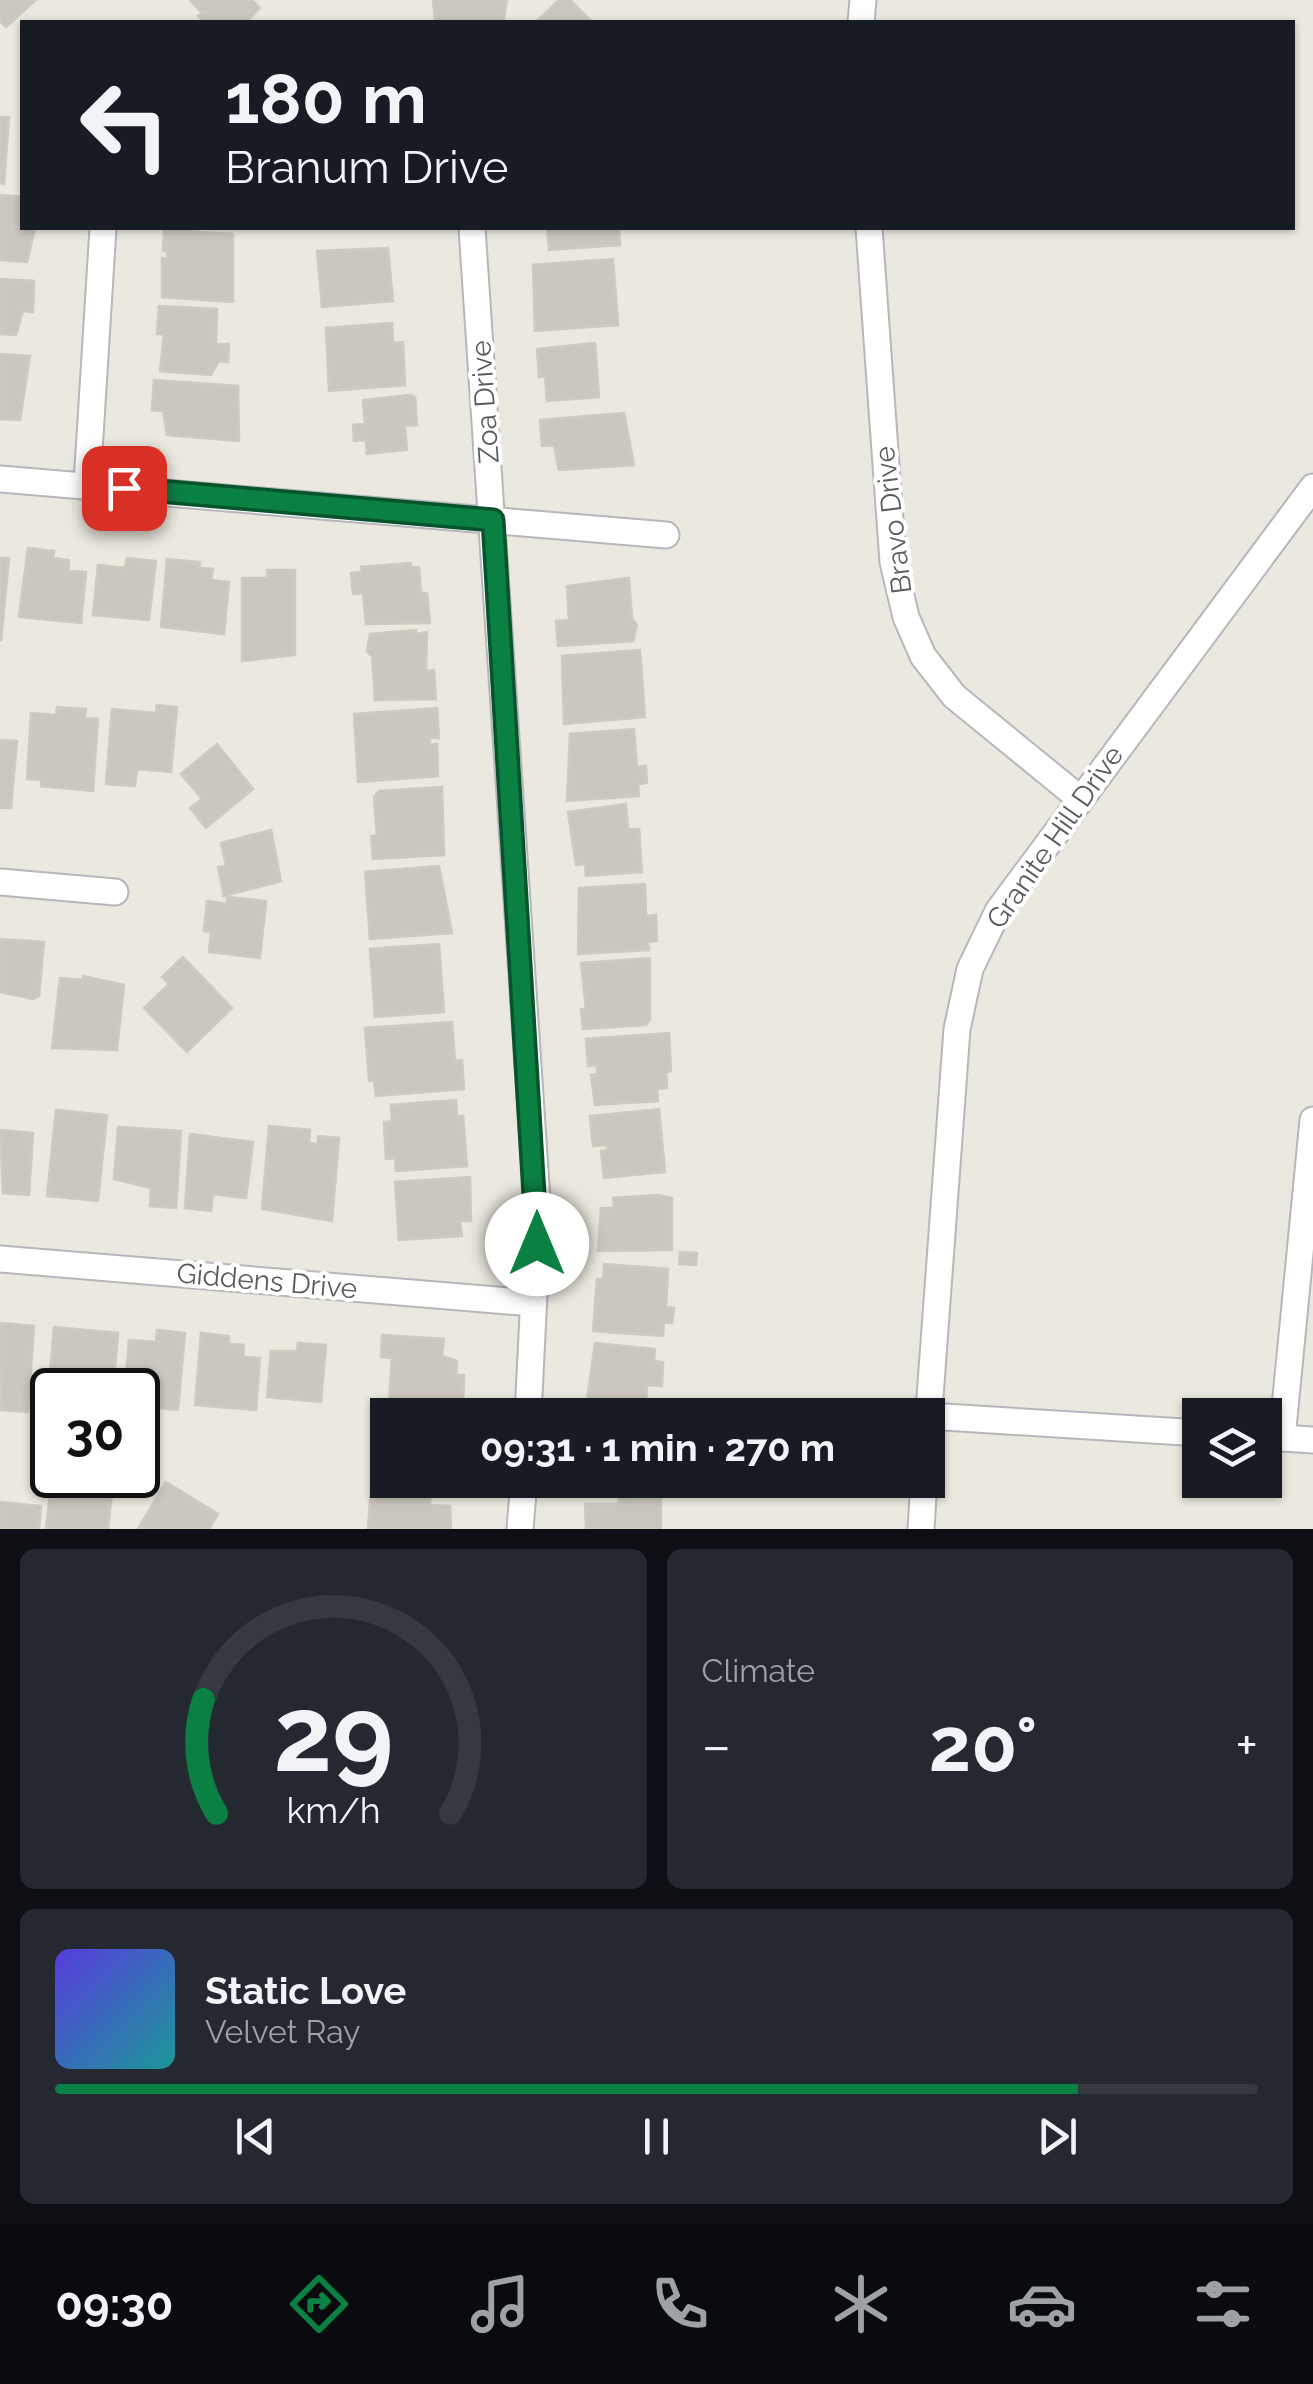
<!DOCTYPE html>
<html lang="en">
<head>
<meta charset="utf-8">
<style>
	:root { --surface:#171b24; --page:#242831; --text:#f1f3f6; --muted:#9ea1a6; --line:#363941; --accent:#0b8043 }
	body { margin:0; font-family:Raleway,sans-serif; background:var(--page); color:var(--text); height:100vh; display:flex; flex-direction:column; font-size:38px; white-space:nowrap }
	* { box-sizing:border-box; margin:0 }
	p { font-size:32px; color:var(--muted) }
	.icon { flex:none; width:55px; height:55px; fill:none; stroke:currentColor; stroke-width:2; stroke-linecap:round; stroke-linejoin:round }
	.map { position:relative; height:1529px; overflow:hidden }
	.details { display:flex; flex-direction:column; gap:20px; padding:20px; background:#0d0f14; flex:1 }
	.details>* { flex:none }
	.banner { position:absolute; left:20px; top:20px; width:1275px; height:210px; border-radius:0px; box-shadow:0 2px 8px #0004; background:#171b24; color:var(--text); overflow:hidden }
	.fabs { position:absolute; left:1182px; top:1398px; display:grid; gap:20px }
	.fabs a { display:grid; place-items:center; width:100px; height:100px; border-radius:0px; background:var(--surface); box-shadow:0 2px 8px #0004; font-size:50px }
	.speed { position:absolute; left:30px; top:1368px; display:flex; gap:20px; font-size:50px; font-weight:700; text-align:center }
	.speed>* { display:grid; place-content:center; width:130px; height:130px; border-radius:50%; background:var(--surface); box-shadow:0 2px 8px #0004; line-height:1 }
	.speed .limit { border:5px solid #111; border-radius:15px; background:#fff; color:#111 }
	.pin { position:absolute; display:grid; place-items:center; width:85px; height:85px; color:#fff; margin:-42px; border-radius:20px; box-shadow:0 5px 15px #0006 }
	.me { position:absolute; width:110px; margin:-55px; rotate:0deg; stroke-linejoin:round; filter:drop-shadow(0 0 8px #0008) }
	.turn { display:flex; align-items:center; gap:35px; height:210px; padding:0 40px; font-size:45px }
	.turn .icon { width:130px; height:130px; stroke-width:2.5 }
	.turn b { display:block; font-size:70px; line-height:85px }
	.big { font-size:75px; font-weight:700; line-height:1.1 }
	.details .tile { flex:1; display:flex; flex-direction:column; justify-content:center; gap:15px; min-width:0; padding:0 35px; border-radius:15px; background:var(--page) }
	.details .dial { align-items:center; gap:0 }
	.dial svg { height:260px; overflow:visible; fill:none; stroke:var(--line); stroke-width:7; stroke-linecap:round; text-anchor:middle }
	.dial text { fill:var(--text); stroke:none }
	.song { display:flex; align-items:center; gap:30px }
	.cover { width:120px; height:120px; border-radius:15px; background:linear-gradient(135deg,hsl(250 70% 55%),hsl(180 70% 35%)) }
	.played { height:10px; border-radius:5px; background:linear-gradient(90deg,var(--accent) 85%,var(--line) 85%) }
	.keys { display:flex; justify-content:space-around; direction:ltr }
	.heat { display:flex; justify-content:space-between; align-items:center; font-size:55px; direction:ltr }
	.details .tiles { flex:1; display:grid; gap:20px; grid-template-columns:1fr 1fr }
	.tile:last-child { grid-column:span 2 }
	.trip { position:absolute; left:370px; top:1398px; width:575px; height:100px; border-radius:0px; background:var(--surface); box-shadow:0 2px 8px #0004; font-weight:700; line-height:100px; text-align:center }
	.tab-bar { display:flex; height:160px; justify-content:space-around; align-items:center; background:#090b0e; color:var(--muted) }
	.tab-bar .icon { width:70px; height:70px }
	.tab-bar .current { color:var(--accent) }
	.tab-bar b { font-size:45px; color:var(--text) }
	.map>svg:first-child { display:block }
</style>
</head>
<body>
<div class="map">
<svg width="1313" height="1529" viewBox="0 0 1313 1529">
	<rect width="100%" height="100%" fill="#ebe8df"/>
	<g fill="#cbc6c0" stroke="#cfc9be" stroke-width="2.5">
		<path d="M0,0H36L6,27L0,21Z"/>
		<path d="M190,0H252L260,8L246,22H204L198,16L202,13Z"/>
		<path d="M433,0H507L503,22H435Z"/>
		<path d="M559,0H570L592,22H536Z"/>
		<path d="M0,117H9L4,184L0,183Z"/>
		<path d="M0,195L22,197V228H35L27,262L0,260Z"/>
		<path d="M547,228H619L620,245L549,250Z"/>
		<path d="M164,230L233,234V302L162,297V258L167,259V251H163Z"/>
		<path d="M388,248L393,301L322,307L317,251Z"/>
		<path d="M613,259L618,325L535,331L533,265Z"/>
		<path d="M0,279L34,281L33,312L23,311L16,335L0,334Z"/>
		<path d="M159,306L217,309L216,344H229L228,362L219,361L211,375L160,371L164,334H157Z"/>
		<path d="M392,323L393,343L403,342L405,385L329,391L326,328Z"/>
		<path d="M595,343L599,397L547,401L545,376L539,377L537,349Z"/>
		<path d="M0,354L30,356L20,420L0,419Z"/>
		<path d="M154,380L238,386L239,441L167,435L163,411L152,410Z"/>
		<path d="M410,395L415,397L417,425L405,426L407,450L367,454L366,440L354,441L353,425L365,424L363,400Z"/>
		<path d="M624,413L634,465L559,470L554,445L542,446L540,420Z"/>
		<path d="M28,548L54,551L53,558L69,560L68,571L86,572L81,623L19,617Z"/>
		<path d="M0,558H9L1,640H0Z"/>
		<path d="M127,558L156,561L149,620L93,615L98,565L125,568Z"/>
		<path d="M167,559L200,562L199,568L213,569L211,580L229,582L224,634L161,627Z"/>
		<path d="M411,563V568L419,567L421,593H427L430,623L366,624L363,593L353,594L351,573L362,572L361,567Z"/>
		<path d="M267,570H295V655L242,661V578H267Z"/>
		<path d="M629,578L632,619L637,625L633,641L558,646L556,621L569,620L567,586Z"/>
		<path d="M416,630V634L427,632L426,671L434,670L436,699L375,700L372,656L367,651L370,634Z"/>
		<path d="M640,650L645,717L564,724L562,656Z"/>
		<path d="M157,705L177,707L171,772L137,769L135,786L106,784L112,709L156,713Z"/>
		<path d="M57,707L86,709L85,718L98,719L93,791L41,786V780L27,779L31,713L56,715Z"/>
		<path d="M437,708L439,738H430V745L437,744L438,776L358,782L354,714Z"/>
		<path d="M634,729L637,767L646,766L647,783L638,784L639,796L567,801L570,734Z"/>
		<path d="M0,740L17,741L11,808H0Z"/>
		<path d="M217,744L253,789L206,828L190,808L202,799L181,774Z"/>
		<path d="M442,787L444,855L373,859L371,836L377,835L374,797L379,791Z"/>
		<path d="M626,804L628,829H639L642,872L586,876L585,864L576,865L568,812Z"/>
		<path d="M271,830L281,881L224,896L218,867L226,866L221,843Z"/>
		<path d="M439,866L452,933L370,939L365,872Z"/>
		<path d="M645,884L646,916L656,915L657,941L648,942L649,950L578,954L579,888Z"/>
		<path d="M227,897L266,901L260,958L209,952L211,932L204,931L207,901L227,904Z"/>
		<path d="M0,939L44,942L39,996L33,999L0,992Z"/>
		<path d="M439,944L444,1012L375,1017L370,949Z"/>
		<path d="M183,957L232,1008L187,1052L144,1008L169,984L162,977Z"/>
		<path d="M650,958V1020L646,1025L583,1029L581,1009H586L581,963Z"/>
		<path d="M83,976L124,985L117,1050L52,1048L60,978L83,980Z"/>
		<path d="M452,1022L455,1061L462,1060L464,1089L376,1096L374,1080L369,1081L365,1028Z"/>
		<path d="M669,1033L671,1071L666,1072L667,1088L657,1089L658,1101L595,1105L591,1075L597,1074V1065L588,1066L586,1039Z"/>
		<path d="M456,1100L457,1116H463L467,1166L396,1171L395,1158L386,1159L384,1122L392,1121L391,1105Z"/>
		<path d="M659,1109L665,1172L604,1178L601,1151L607,1150V1145L593,1146L590,1116Z"/>
		<path d="M56,1110L107,1115L98,1201L47,1196Z"/>
		<path d="M269,1126L310,1130L309,1143L318,1144V1136L339,1138L332,1221L262,1209Z"/>
		<path d="M118,1127L181,1131L176,1208L150,1206L151,1188L114,1179Z"/>
		<path d="M0,1130L33,1133L29,1195L3,1193Z"/>
		<path d="M190,1134L253,1142L246,1198L213,1194L211,1211L185,1208Z"/>
		<path d="M470,1177L471,1221H460L462,1236L399,1240L395,1182Z"/>
		<path d="M658,1195L672,1198V1250L598,1251L601,1208H614L613,1198Z"/>
		<path d="M680,1252L697,1253L696,1265L679,1264Z"/>
		<path d="M604,1264L668,1269L666,1307L674,1308L672,1323L664,1322L663,1336L593,1331L597,1279H603Z"/>
		<path d="M0,1323L34,1326L28,1412L1,1410Z"/>
		<path d="M54,1327L118,1333L113,1390H53L49,1385Z"/>
		<path d="M157,1330L185,1333L178,1410L138,1406V1390L125,1389L129,1340L156,1342Z"/>
		<path d="M201,1333L229,1336V1344L244,1345L243,1357L260,1358L256,1410L195,1405Z"/>
		<path d="M382,1335L444,1339L442,1356L457,1361L456,1375H464L463,1404L389,1400L392,1358L381,1357Z"/>
		<path d="M298,1343L326,1345L321,1402L267,1397L271,1351H297Z"/>
		<path d="M595,1343L655,1349L654,1361L663,1362L662,1386L647,1385L646,1411L586,1408Z"/>
		<path d="M388,1409L461,1415H388Z"/>
		<path d="M589,1480H667L666,1490L588,1485Z"/>
		<path d="M166,1482L218,1514L209,1529H138Z"/>
		<path d="M51,1484L112,1491L108,1529H46Z"/>
		<path d="M371,1485L431,1488L430,1505L450,1506L451,1529H368Z"/>
		<path d="M619,1497L661,1499V1529H586L585,1504H618Z"/>
		<path d="M0,1502L41,1506L39,1529H0Z"/>
	</g>
	<g fill="none" stroke-linecap="round" stroke-linejoin="round">
		<defs>
			<g id="minor">
				<path d="M861,22L863,0"/>
				<path d="M472,228L538,1215L528,1415"/>
				<path d="M869,228L893,562L906,617L923,656L954,696L1079,798"/>
				<path d="M0,479L666,535"/>
				<path d="M87,484L103,228"/>
				<path d="M0,882L115,892"/>
				<path d="M0,1259L533,1303"/>
				<path d="M928,1416L1200,1433"/>
				<path d="M928,1424L957,1029L970,969L998,911L1313,487"/>
				<path d="M1268,1437L1313,1440"/>
				<path d="M1282,1438L1313,1120"/>
				<path d="M520,1529L524,1480"/>
				<path d="M921,1529L924,1480"/>
			</g>
		</defs>
		<use href="#minor" stroke="#b5b7bc" stroke-width="29"/>
		<use href="#minor" stroke="#fff" stroke-width="25"/>
	</g>
	<g fill="none" stroke-linecap="round" stroke-linejoin="round">
		<defs>
			<path id="route" d="M124,488L493,520L537,1244"/>
		</defs>
		<use href="#route" stroke="#07532c" stroke-width="25"/>
		<use href="#route" stroke="#0b8043" stroke-width="18"/>
	</g>
	<g text-anchor="middle" dominant-baseline="central" stroke-width="8" stroke-linejoin="round" paint-order="stroke">
		<g font-size="28" fill="#585c60" stroke="#fff">
			<text transform="translate(485 402) rotate(-94)">Zoa Drive</text>
			<text transform="translate(893 520) rotate(-97)">Bravo Drive</text>
			<text transform="translate(1055 837) rotate(-55)">Granite Hill Drive</text>
			<text transform="translate(267 1281) rotate(5)">Giddens Drive</text>
		</g>
	</g>
</svg>
<div class="fabs">
<a><svg class="icon" aria-label="layers" viewBox="0 0 24 24"><path d="M12 4l9 5-9 5-9-5zM3 14l9 5 9-5"/></svg></a>
</div>
<div class="speed"><div class="limit">30</div></div>
<div class="pin" style="left:124px;top:488px;background:#d93025"><svg class="icon" aria-label="arrive" viewBox="0 0 24 24"><path d="M6 21V4h12l-3 4 3 4H6"/></svg></div>
<svg class="me" style="left:537px;top:1244px" viewBox="-20 -20 40 40"><circle r="19" fill="#fff"/><path d="M0-13L10 11 0 6-10 11z" fill="#0b8043"/></svg>
<div class="trip">09:31 · 1 min · 270 m</div>
<div class="banner">
<div class="turn"><svg class="icon" aria-label="left" viewBox="0 0 24 24"><path d="M17 20v-9H6M10 6l-5 5 5 5"/></svg><div><b>180 m</b>Branum Drive</div></div>
</div>
</div>
<section class="details">
<div class="tiles">
<div class="tile dial"><svg viewBox="0 0 100 80">
<path d="M14 69A42 42 0 1 1 86 69"/>
<path d="M14 69A42 42 0 0 1 10 34" stroke="#0b8043"/>
<text x="50" y="56" font-size="32" font-weight="700">29</text>
<text x="50" y="72" font-size="11">km/h</text>
</svg></div>
<div class="tile"><p>Climate</p>
<div class="heat"><a>−</a><b class="big">20°</b><a>+</a></div>
</div>
<div class="tile">
<div class="song"><i class="cover"></i><div><b>Static Love</b><p>Velvet Ray</p></div></div>
<div class="played"></div>
<div class="keys"><svg class="icon" aria-label="previous" viewBox="0 0 24 24"><path d="M18 5L8 12l10 7zM5 5v14"/></svg><svg class="icon" aria-label="pause" viewBox="0 0 24 24"><path d="M8 5v14M16 5v14"/></svg><svg class="icon" aria-label="next" viewBox="0 0 24 24"><path d="M6 5l10 7-10 7zM19 5v14"/></svg></div>
</div>
</div>
</section>
<nav class="tab-bar">
<b>09:30</b>
<svg class="icon current" aria-label="directions" viewBox="0 0 24 24"><path d="M12 3l9 9-9 9-9-9zM9 14v-3h6M13 9l2 2-2 2"/></svg>
<svg class="icon" aria-label="music" viewBox="0 0 24 24"><path d="M9 18V5l10-2v13"/><circle cx="6" cy="18" r="3"/><circle cx="16" cy="16" r="3"/></svg>
<svg class="icon" aria-label="phone" viewBox="0 0 24 24"><path d="M5 4h4l2 5-3 2q2 4 5 5l2-3 5 2v4C11 20 4 13 5 4z"/></svg>
<svg class="icon" aria-label="climate" viewBox="0 0 24 24"><path d="M12 3v18M4 7l16 10M4 17L20 7"/></svg>
<svg class="icon" aria-label="car" viewBox="0 0 24 24"><path d="M5 17H2v-5l4-1 3-4h7l3 4 3 1v5h-3M9 17h6M6 11h13"/><circle cx="7" cy="17" r="2"/><circle cx="17" cy="17" r="2"/></svg>
<svg class="icon" aria-label="filters" viewBox="0 0 24 24"><path d="M4 7h16M4 17h16"/><circle cx="9" cy="7" r="2"/><circle cx="15" cy="17" r="2"/></svg>
</nav>
</body>
</html>
